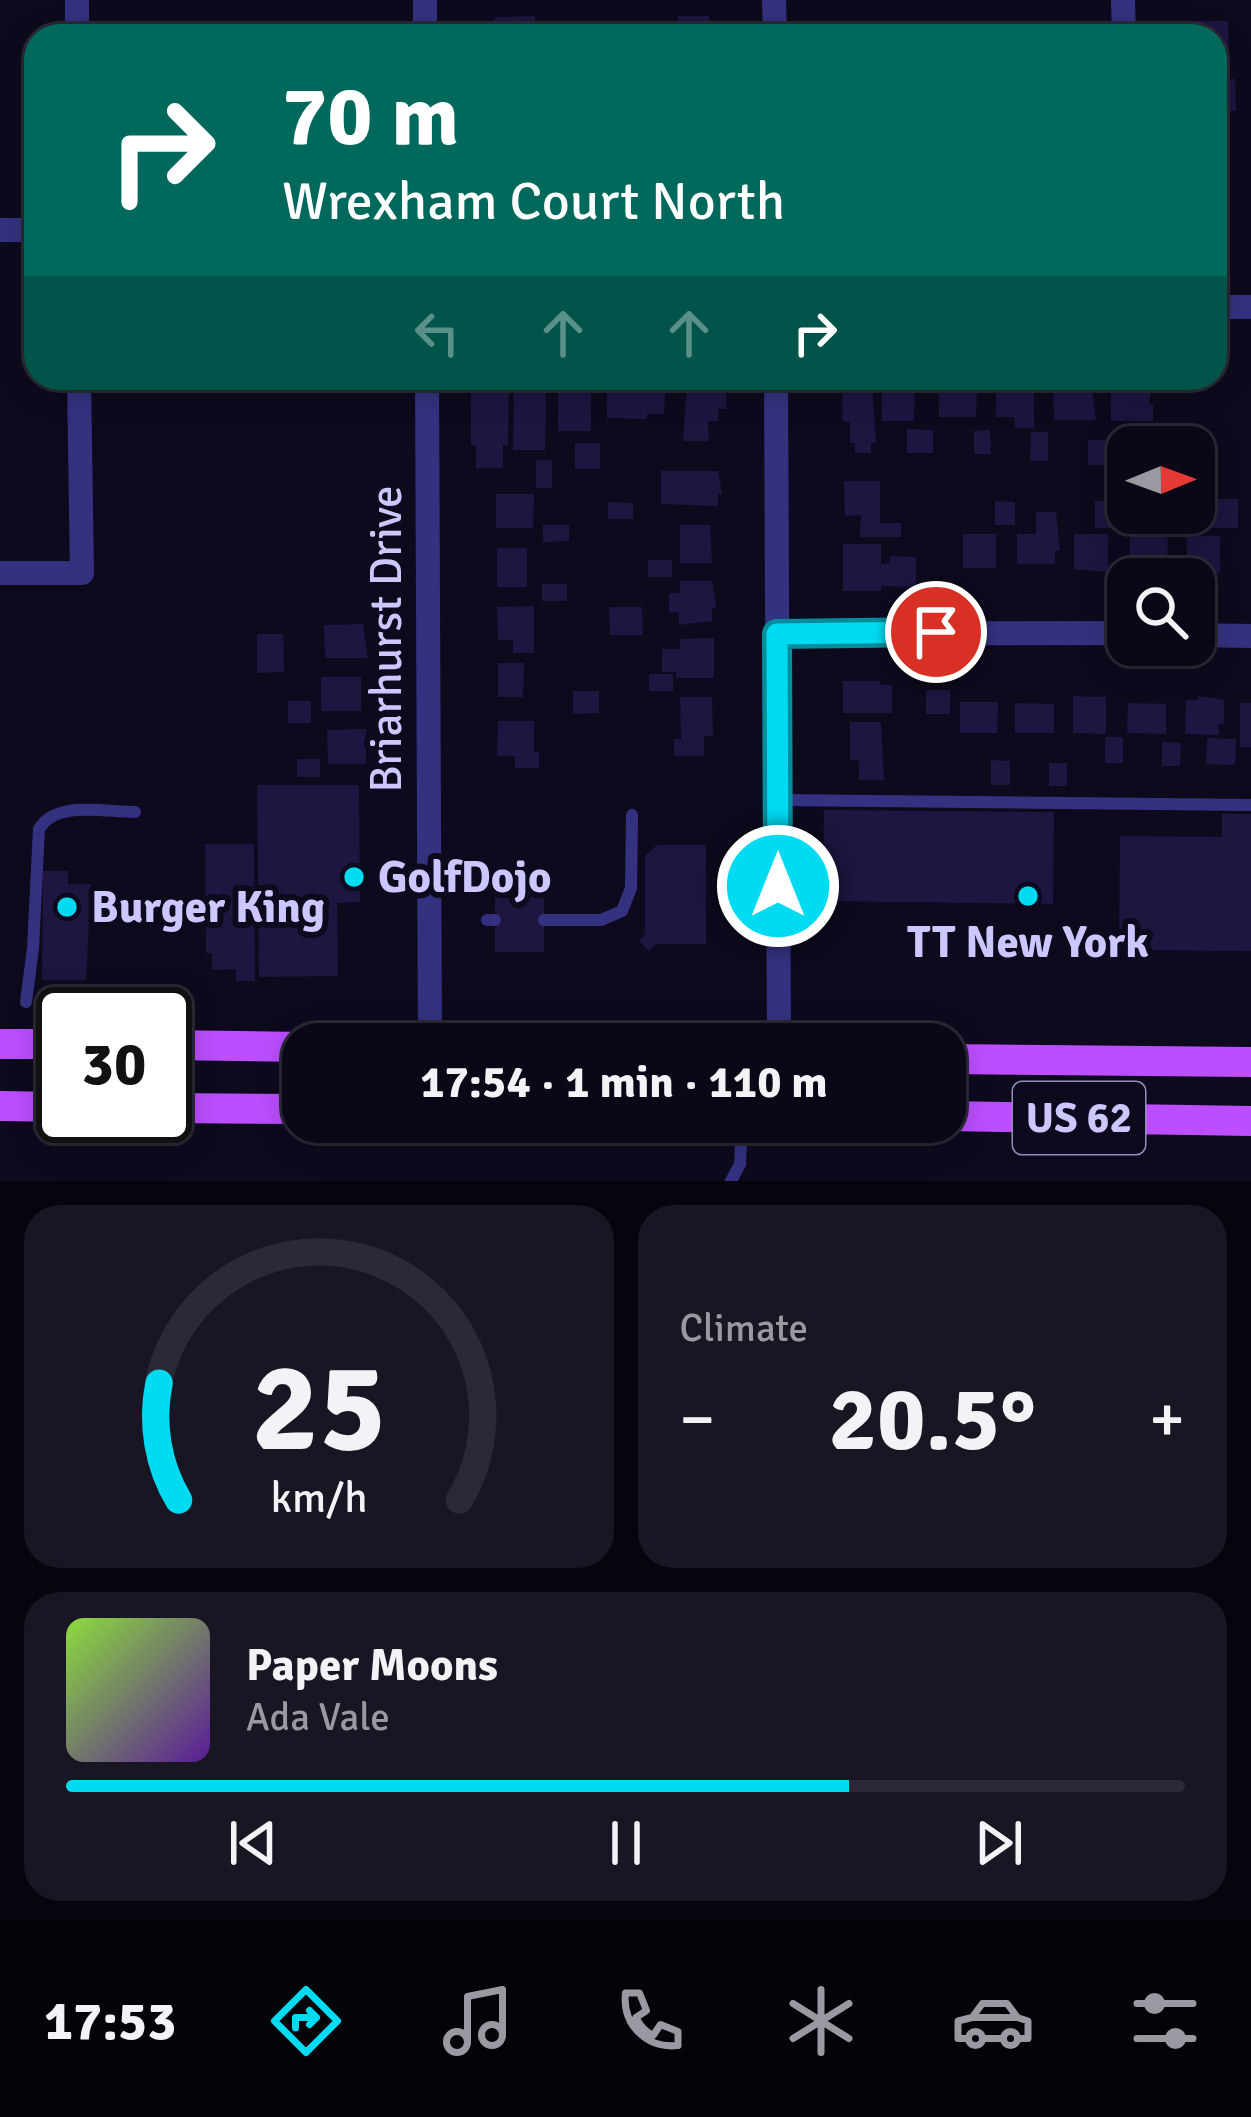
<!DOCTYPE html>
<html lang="en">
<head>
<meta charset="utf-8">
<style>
	:root { --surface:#0a0816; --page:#181623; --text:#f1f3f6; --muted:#999aa1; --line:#2a2935; --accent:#00dbf2 }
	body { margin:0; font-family:Signika,sans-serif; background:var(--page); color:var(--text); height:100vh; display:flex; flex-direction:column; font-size:45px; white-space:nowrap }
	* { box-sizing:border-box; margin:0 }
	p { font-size:39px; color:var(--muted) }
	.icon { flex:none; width:66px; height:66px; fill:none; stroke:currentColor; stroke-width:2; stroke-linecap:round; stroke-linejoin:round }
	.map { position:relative; height:1181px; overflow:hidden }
	.side { display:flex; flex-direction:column; gap:24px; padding:24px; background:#06040c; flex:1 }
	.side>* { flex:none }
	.top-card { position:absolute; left:24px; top:24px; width:1203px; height:366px; border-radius:36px; box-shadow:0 6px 30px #0003,0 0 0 3px var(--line); background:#00695c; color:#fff; overflow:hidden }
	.needle { width:78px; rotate:89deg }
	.fabs { position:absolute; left:1107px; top:426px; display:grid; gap:24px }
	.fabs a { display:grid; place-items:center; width:108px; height:108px; border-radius:24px; background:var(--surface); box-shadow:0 6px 30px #0003,0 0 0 3px var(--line); font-size:60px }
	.speed { position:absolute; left:36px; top:987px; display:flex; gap:24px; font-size:60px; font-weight:700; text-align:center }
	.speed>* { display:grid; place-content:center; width:156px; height:156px; border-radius:50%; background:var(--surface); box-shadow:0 6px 30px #0003,0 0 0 3px var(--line); line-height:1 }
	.speed .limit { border:6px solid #111; border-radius:18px; background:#fff; color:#111 }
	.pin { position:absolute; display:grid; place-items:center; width:102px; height:102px; color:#fff; margin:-51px; border:6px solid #fff; border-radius:50%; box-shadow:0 3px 12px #0007 }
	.me { position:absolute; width:132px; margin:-66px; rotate:0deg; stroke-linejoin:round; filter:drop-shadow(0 0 9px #0008) }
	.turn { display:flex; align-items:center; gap:42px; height:252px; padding:0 60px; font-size:54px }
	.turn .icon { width:156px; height:156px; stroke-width:2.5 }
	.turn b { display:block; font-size:84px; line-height:102px }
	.lanes { display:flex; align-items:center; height:114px; padding:0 60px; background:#0003; justify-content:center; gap:60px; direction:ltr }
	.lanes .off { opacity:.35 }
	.big { font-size:90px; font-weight:800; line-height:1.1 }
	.side .widget { flex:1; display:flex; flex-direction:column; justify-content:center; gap:18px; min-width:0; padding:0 42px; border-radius:36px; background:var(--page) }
	.side .dial { align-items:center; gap:0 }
	.dial svg { height:312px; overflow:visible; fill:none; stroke:var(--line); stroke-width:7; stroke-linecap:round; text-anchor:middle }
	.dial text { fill:var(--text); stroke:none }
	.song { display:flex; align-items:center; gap:36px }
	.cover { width:144px; height:144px; border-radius:18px; background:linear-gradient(135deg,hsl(90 70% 55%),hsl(270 70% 35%)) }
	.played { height:12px; border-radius:6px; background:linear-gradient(90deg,var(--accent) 70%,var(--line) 70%) }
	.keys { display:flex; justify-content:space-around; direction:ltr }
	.heat { display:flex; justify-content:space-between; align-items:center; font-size:66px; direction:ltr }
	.side .tiles { flex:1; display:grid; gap:24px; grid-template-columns:1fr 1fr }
	.widget:last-child { grid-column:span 2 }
	.trip { position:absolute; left:282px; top:1023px; width:684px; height:120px; border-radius:36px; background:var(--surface); box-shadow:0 6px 30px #0003,0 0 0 3px var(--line); font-weight:800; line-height:120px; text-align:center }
	.tab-bar { display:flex; height:192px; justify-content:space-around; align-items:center; background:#040309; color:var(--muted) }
	.tab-bar .icon { width:84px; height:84px }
	.tab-bar .current { color:var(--accent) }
	.tab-bar b { font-size:54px; color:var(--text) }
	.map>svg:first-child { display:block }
</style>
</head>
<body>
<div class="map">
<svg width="1251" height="1181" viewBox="0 0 1251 1181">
	<rect width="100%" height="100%" fill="#0d0a1e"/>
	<g fill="#1e1540">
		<path d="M535,16V36H491L495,17Z"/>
		<path d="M678,16H709L712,36H678Z"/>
		<path d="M1196,21H1228L1229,65H1215V36H1197Z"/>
		<path d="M1215,79H1235L1236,111H1215Z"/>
		<path d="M1010,382H1034V428H1015L1014,417H996V385H1010Z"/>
		<path d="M687,383H726V409H718V421H708L709,441H683Z"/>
		<path d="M607,384H646V392H665L664,414H647V419L607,418Z"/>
		<path d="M843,384H872L876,443H871V453H855V443H850V423L842,420Z"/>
		<path d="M882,384H915L914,421H882Z"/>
		<path d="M471,385H509L508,446L503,445V468H476V445H471Z"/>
		<path d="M514,385L546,386L545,450H513Z"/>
		<path d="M977,385L976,417H939V387Z"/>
		<path d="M1126,385H1152L1149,404H1153V421H1111V390H1126Z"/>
		<path d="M1092,389L1096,420H1054L1053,390Z"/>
		<rect x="558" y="393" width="33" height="38"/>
		<path d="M907,429L933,430V453H907Z"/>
		<path d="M990,430L991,454H974V431Z"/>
		<path d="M1031,432H1048V461H1030Z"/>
		<rect x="1088" y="440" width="18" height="25"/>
		<rect x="575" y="443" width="25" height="26"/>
		<rect x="536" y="460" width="16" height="28"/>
		<path d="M661,471H718L722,494H718V506L661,504Z"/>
		<path d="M844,481H880V523H901V537H860L861,515L845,516Z"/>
		<path d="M496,494H534L533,528H496Z"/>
		<path d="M1212,499H1238V528H1211Z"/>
		<path d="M995,501L1015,502V525H995Z"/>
		<path d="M1095,501H1125L1126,528H1095Z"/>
		<path d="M608,502L633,503V519H608Z"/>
		<path d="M1036,512H1056L1060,551H1055V564H1017V534H1036Z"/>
		<path d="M543,525H569V541L543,542Z"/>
		<path d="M680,525H710L712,563H680Z"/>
		<rect x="963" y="534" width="33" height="34"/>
		<path d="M1074,534H1108V572L1074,569Z"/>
		<path d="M1130,534H1168L1167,567H1130Z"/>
		<path d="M1187,536H1220V573L1200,577V573H1187Z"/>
		<path d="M843,544H881V564L889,563L890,556L916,557V587L881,586V591H843Z"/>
		<rect x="497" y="548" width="30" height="39"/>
		<rect x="648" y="560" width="24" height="17"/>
		<path d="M680,581H712L716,608H712V621L679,625V612L669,613V593H680Z"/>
		<rect x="542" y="584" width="25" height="17"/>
		<path d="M534,606V653H513V640H498L497,607Z"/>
		<path d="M609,607H642L643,635H610Z"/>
		<path d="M363,624L368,658H325L324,625Z"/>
		<path d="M257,634H283L284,672L257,673Z"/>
		<path d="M714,638V678H676V672H662V649H680V639Z"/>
		<path d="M498,663H524L523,697H498Z"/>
		<rect x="649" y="674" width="24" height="17"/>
		<rect x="321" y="677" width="40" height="34"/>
		<path d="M843,681H880V685H892V713H843Z"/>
		<rect x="926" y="690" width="24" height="24"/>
		<path d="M573,691H599V713L573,714Z"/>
		<path d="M1073,696L1106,697V734L1073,733Z"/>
		<path d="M1198,696L1224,700V724H1218L1219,735L1185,734L1186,700H1198Z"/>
		<path d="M680,697H712L713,736H704V756H674V739H681Z"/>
		<rect x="288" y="701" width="23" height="22"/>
		<path d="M960,702H998L997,733H960Z"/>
		<path d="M1015,703L1054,704V733H1015Z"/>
		<path d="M1128,703L1166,704V734L1127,733Z"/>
		<rect x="1240" y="703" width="11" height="44"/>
		<path d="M498,721H534V752H539V768H515V756H497Z"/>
		<path d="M850,722H881L884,780H859V761L850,760Z"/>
		<path d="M366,729V764H328L327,730Z"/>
		<rect x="1105" y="737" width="18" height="26"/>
		<path d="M1207,738L1236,739L1235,765L1206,764Z"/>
		<path d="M1162,742L1181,743L1180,766H1162Z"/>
		<rect x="297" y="759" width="23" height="18"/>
		<path d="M991,760L1010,761V785H991Z"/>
		<rect x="1049" y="763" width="18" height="23"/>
		<path d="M257,785H359L360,902L337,903L338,976L259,977Z"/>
		<path d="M824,810L1054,812L1053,904L823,901Z"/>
		<path d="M1222,814H1251V951L1119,950L1120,836L1222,837Z"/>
		<path d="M205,844H254L255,981H236V969L212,970V953H206Z"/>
		<path d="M657,845H706V944H656L649,951L639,941L645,934V856Z"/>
		<path d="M43,871H68V884H91L86,980H42Z"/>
		<path d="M495,891L544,892V952H495Z"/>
	</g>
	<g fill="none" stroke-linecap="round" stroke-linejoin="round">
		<g stroke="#343280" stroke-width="12">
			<path d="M779,800L1251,805"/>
			<path d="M487,920H495"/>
			<path d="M544,920H601L622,911L631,888L632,815"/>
			<path d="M26,1002L33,948L39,829C56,800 105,812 135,812"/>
			<path d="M731,1181L740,1164L742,1122"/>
		</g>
		<g stroke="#343280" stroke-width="24">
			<path d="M77,0V36"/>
			<path d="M425,0V36"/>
			<path d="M774,0L775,36"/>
			<path d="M1123,0L1124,36"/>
			<path d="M0,230H36"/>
			<path d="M1215,307H1251"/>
			<path d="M427,378L430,1044"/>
			<path d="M776,378L779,1044"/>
			<path d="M0,573H82L79,378"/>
			<path d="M777,634L1128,633"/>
			<path d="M1194,635L1251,636"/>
		</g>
		<g stroke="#bc4eff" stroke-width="30">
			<path d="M0,1044H63"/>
			<path d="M165,1045L303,1047"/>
			<path d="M945,1059L1251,1062"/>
			<path d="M0,1106L63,1107"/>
			<path d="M165,1108L303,1109"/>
			<path d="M945,1116L1251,1121"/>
		</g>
	</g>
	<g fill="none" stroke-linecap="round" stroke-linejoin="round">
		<defs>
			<path id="route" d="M778,886L777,634L936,632"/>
		</defs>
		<use href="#route" stroke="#008e9d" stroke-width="30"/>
		<use href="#route" stroke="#00dbf2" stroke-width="21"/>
	</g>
	<g fill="#00dbf2" stroke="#0d0a1e" stroke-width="4.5">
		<circle cx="354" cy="877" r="12"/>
		<circle cx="1028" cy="896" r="12"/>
		<circle cx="67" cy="907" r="12"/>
	</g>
	<g text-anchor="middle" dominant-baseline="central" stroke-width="12" stroke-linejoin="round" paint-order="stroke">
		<rect fill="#0d0a1e" stroke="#938ebc" stroke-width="3" x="1013" y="1082" width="132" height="72" rx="9"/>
		<g font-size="42" font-weight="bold" fill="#cdc7ff">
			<text x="1079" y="1118">US 62</text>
		</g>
		<g font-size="45" fill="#cdc7ff" stroke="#0d0a1e">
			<text transform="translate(386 639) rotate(-90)">Briarhurst Drive</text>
		</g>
		<g font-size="45" font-weight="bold" fill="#cdc7ff" stroke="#0d0a1e" text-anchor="start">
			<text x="378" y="877">GolfDojo</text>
			<text x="91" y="907">Burger King</text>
			<text x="1028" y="942" text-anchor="middle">TT New York</text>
		</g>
	</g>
</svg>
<div class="fabs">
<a><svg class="needle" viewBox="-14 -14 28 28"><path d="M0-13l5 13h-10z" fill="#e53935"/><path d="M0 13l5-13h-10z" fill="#999aa1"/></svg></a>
<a><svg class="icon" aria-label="search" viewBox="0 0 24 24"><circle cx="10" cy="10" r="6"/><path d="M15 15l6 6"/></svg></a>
</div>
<div class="speed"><div class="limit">30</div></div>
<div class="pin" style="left:936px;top:632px;background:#d93025"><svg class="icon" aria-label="arrive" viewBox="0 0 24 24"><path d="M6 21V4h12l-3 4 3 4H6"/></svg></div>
<svg class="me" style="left:778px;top:886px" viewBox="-20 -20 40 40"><circle r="17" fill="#00dbf2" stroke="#fff" stroke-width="3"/><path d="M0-11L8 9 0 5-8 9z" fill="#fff"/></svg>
<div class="trip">17:54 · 1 min · 110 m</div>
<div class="top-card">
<div class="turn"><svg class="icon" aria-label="right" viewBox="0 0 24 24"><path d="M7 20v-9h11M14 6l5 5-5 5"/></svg><div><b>70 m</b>Wrexham Court North</div></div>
<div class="lanes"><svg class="icon off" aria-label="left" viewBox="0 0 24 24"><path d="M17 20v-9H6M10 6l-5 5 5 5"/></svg><svg class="icon off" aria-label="ahead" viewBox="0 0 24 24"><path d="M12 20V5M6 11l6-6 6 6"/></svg><svg class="icon off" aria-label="ahead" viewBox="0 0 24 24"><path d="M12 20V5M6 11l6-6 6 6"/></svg><svg class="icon" aria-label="right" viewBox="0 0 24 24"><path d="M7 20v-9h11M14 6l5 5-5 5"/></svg></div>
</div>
</div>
<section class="side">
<div class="tiles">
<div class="widget dial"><svg viewBox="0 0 100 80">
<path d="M14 69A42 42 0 1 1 86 69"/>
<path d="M14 69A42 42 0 0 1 9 39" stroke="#00dbf2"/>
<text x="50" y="56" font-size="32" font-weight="700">25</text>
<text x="50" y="72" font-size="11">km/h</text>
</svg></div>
<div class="widget"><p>Climate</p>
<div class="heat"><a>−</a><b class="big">20.5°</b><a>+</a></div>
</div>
<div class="widget">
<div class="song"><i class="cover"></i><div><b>Paper Moons</b><p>Ada Vale</p></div></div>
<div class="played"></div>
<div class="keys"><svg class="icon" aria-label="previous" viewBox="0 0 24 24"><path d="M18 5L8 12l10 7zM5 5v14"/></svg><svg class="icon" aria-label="pause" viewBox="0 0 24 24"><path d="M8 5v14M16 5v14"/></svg><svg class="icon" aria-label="next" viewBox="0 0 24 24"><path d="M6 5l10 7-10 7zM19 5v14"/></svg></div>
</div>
</div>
</section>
<nav class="tab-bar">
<b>17:53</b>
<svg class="icon current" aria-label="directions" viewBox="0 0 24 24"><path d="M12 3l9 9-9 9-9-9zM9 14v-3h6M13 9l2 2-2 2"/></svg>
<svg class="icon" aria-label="music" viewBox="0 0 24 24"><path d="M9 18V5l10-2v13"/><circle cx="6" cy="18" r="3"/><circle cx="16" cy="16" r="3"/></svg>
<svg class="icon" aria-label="phone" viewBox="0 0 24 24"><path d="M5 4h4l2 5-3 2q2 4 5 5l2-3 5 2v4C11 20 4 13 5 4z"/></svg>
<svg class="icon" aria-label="climate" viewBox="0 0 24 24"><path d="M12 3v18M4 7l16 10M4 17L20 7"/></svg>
<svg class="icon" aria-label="car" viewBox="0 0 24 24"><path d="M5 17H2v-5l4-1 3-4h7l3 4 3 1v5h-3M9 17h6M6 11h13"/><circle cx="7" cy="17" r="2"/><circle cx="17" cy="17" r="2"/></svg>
<svg class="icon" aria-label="filters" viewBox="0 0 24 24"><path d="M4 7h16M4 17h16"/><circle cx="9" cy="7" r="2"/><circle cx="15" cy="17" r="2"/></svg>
</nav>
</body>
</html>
